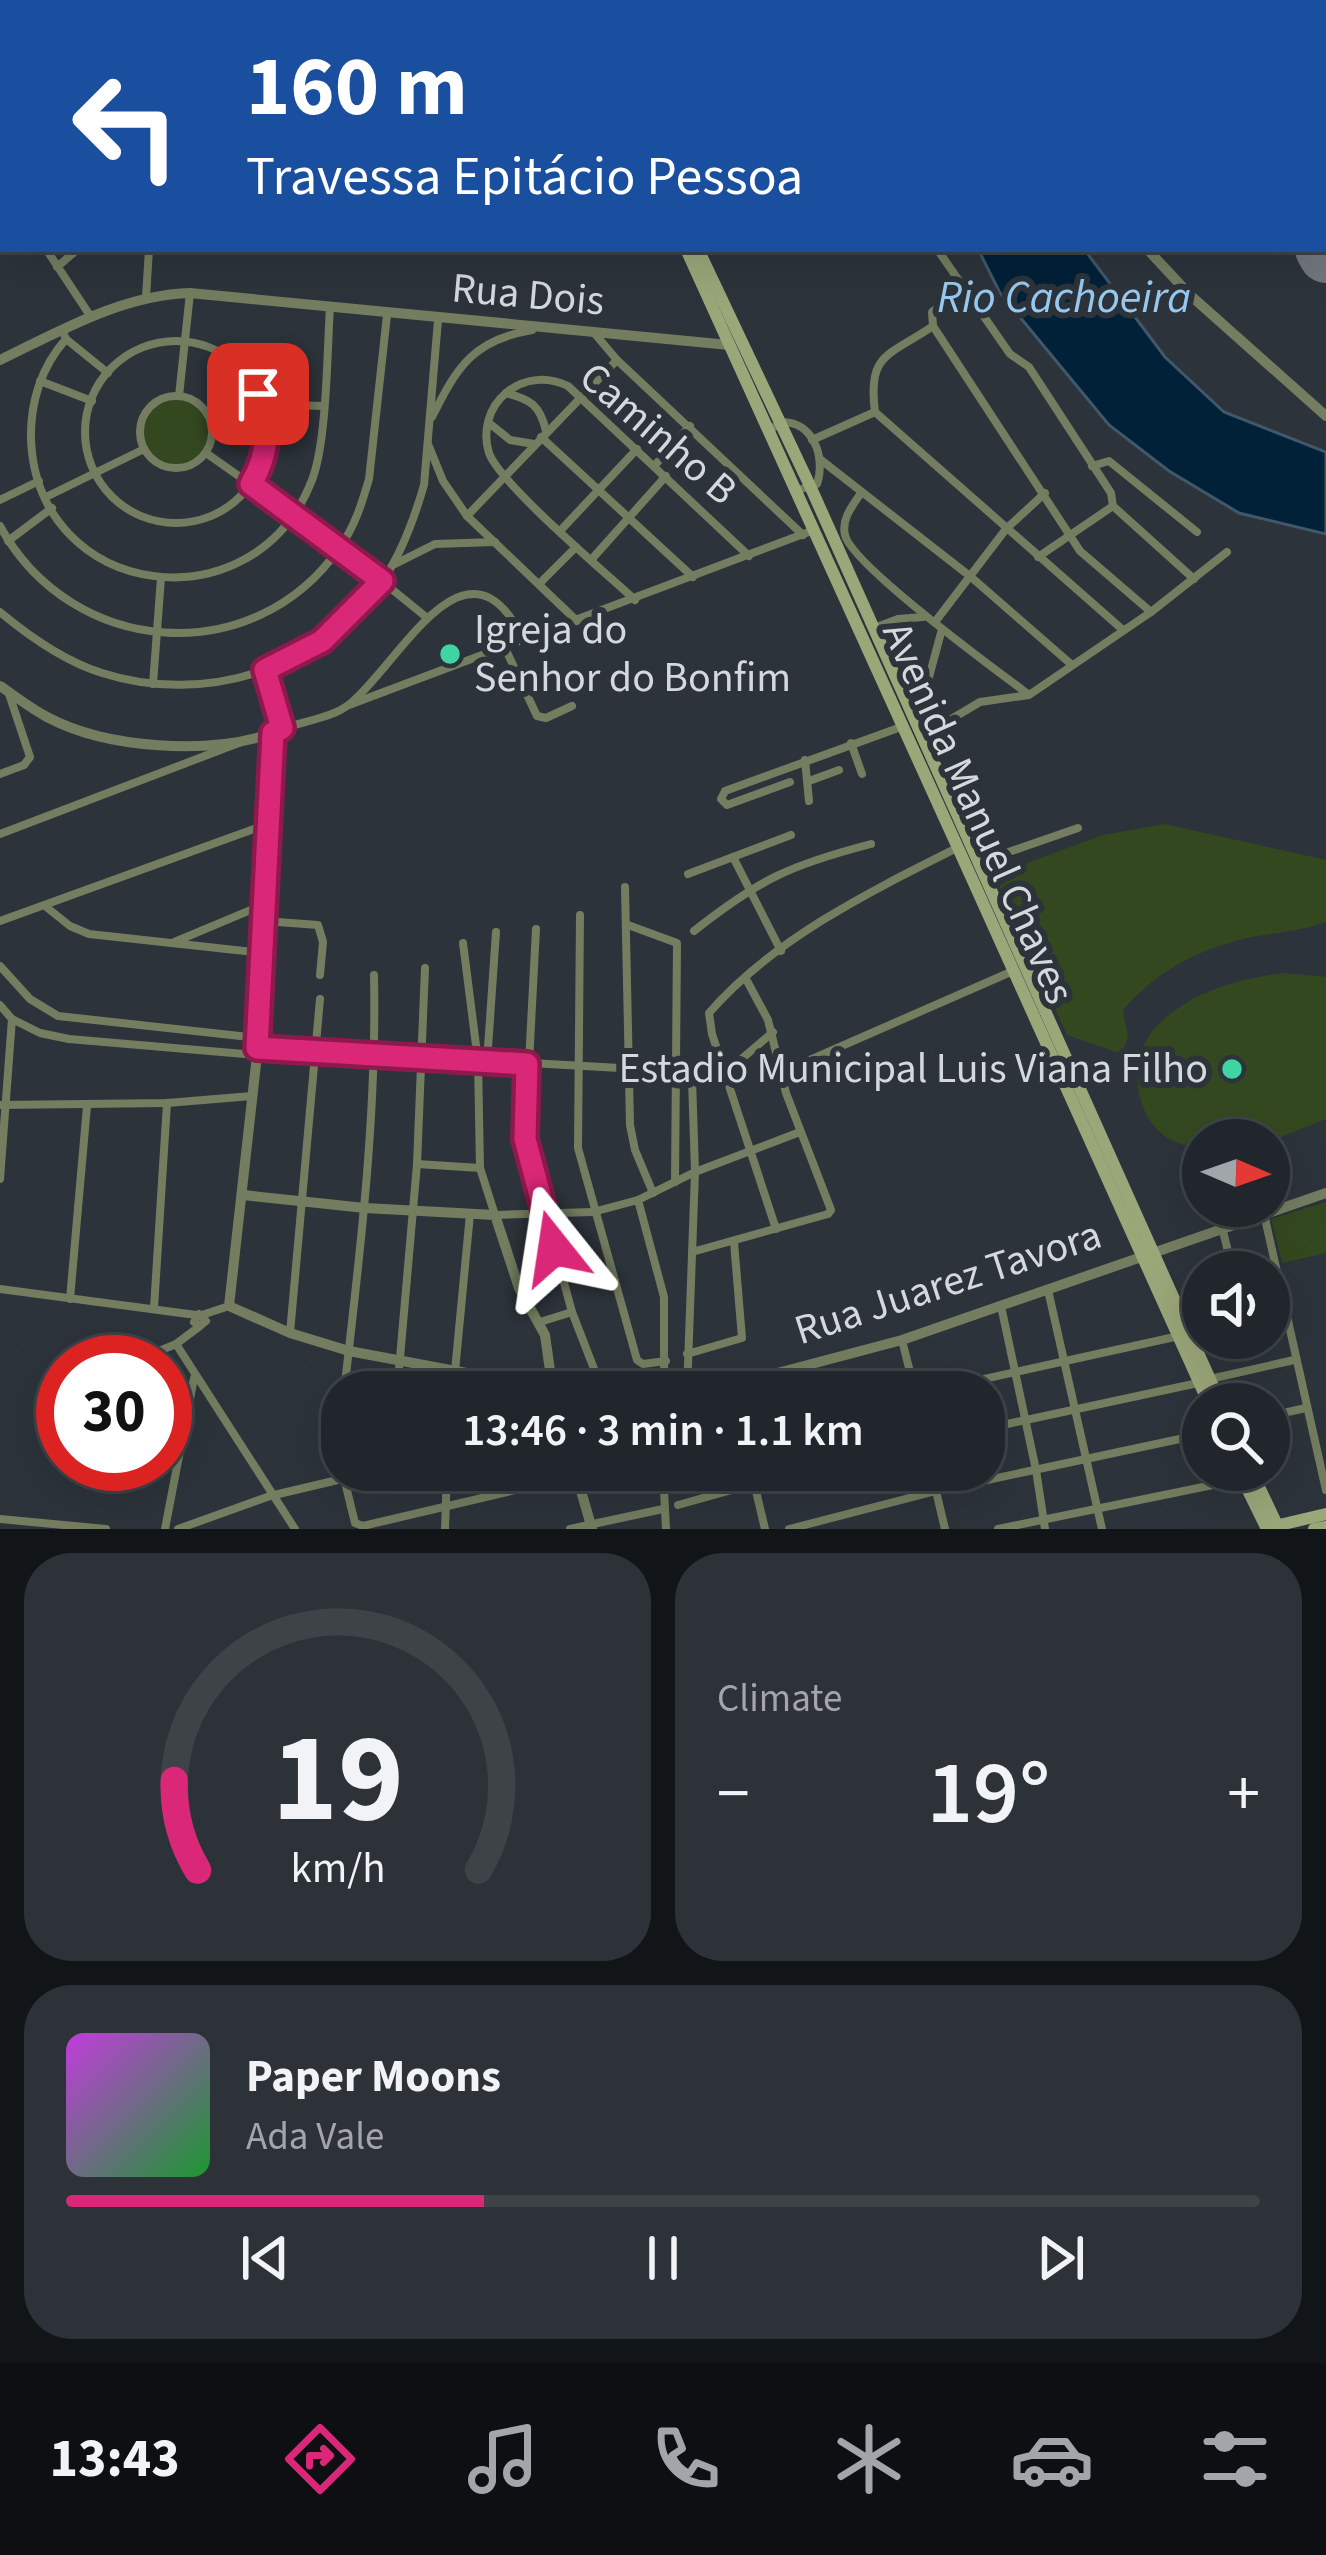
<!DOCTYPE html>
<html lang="en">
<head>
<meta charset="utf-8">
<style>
	:root { --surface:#21262c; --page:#2d3238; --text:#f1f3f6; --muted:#a2a5a9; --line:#3e4348; --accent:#db2777 }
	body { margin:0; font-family:"Source Sans 3",sans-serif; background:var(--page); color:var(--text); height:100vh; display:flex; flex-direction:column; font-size:45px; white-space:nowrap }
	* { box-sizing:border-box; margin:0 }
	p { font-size:39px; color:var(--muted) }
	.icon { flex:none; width:66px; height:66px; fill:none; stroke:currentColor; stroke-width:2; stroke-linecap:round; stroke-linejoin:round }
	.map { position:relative; height:1529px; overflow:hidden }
	.details { display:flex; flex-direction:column; gap:24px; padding:24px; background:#121518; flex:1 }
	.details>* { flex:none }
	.hud { position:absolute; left:0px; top:0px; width:1326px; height:252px; box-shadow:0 12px 48px #0002,0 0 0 3px var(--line); background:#1a4fa0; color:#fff; overflow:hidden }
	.needle { width:78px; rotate:92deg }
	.tools { position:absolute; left:1182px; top:1119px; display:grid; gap:24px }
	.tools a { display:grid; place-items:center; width:108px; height:108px; border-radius:50%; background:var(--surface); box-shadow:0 12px 48px #0002,0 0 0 3px var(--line); font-size:60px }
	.speed { position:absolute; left:36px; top:1335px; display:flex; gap:24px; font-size:60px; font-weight:700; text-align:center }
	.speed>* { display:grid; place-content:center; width:156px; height:156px; border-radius:50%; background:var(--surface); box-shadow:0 12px 48px #0002,0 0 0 3px var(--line); line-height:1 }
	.speed .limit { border:18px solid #d22; background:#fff; color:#111 }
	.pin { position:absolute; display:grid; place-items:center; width:102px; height:102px; color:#fff; margin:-51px; border-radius:24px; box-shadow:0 6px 18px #0006 }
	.me { position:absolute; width:132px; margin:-66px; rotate:345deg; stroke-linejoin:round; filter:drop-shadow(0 0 9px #0008) }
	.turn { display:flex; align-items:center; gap:42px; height:252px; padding:0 48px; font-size:54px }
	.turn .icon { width:156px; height:156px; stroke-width:2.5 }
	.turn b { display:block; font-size:84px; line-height:102px }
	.big { font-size:90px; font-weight:600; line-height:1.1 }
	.details .tile { flex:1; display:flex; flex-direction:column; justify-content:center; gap:18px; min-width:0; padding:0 42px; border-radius:48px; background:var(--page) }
	.details .dial { align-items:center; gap:0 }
	.dial svg { height:312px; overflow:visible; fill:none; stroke:var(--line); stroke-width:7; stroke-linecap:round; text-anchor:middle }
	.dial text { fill:var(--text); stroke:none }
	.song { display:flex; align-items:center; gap:36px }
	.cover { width:144px; height:144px; border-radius:18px; background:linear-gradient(135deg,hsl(290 70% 55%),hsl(130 70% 35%)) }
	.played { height:12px; border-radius:6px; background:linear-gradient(90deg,var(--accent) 35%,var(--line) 35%) }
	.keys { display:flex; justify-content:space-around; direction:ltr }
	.heat { display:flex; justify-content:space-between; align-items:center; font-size:66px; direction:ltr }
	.details .tiles { flex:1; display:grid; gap:24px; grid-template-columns:1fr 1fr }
	.tile:last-child { grid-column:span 2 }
	.trip { position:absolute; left:321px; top:1371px; width:684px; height:120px; border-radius:48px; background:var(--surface); box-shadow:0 12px 48px #0002,0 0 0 3px var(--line); font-weight:600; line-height:120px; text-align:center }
	.tab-bar { display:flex; height:192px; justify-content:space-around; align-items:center; background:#0d0f12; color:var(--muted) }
	.tab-bar .icon { width:84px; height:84px }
	.tab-bar .current { color:var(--accent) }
	.tab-bar b { font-size:54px; color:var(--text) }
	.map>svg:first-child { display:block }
</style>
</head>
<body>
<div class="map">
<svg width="1326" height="1529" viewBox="0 0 1326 1529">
	<rect width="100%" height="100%" fill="#2c333a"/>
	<g fill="#344820">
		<circle cx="176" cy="432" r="32"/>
		<path d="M1164,824L1326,860V922C1301,931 1278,932 1252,937C1200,948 1158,970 1123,1010L1128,1036L1122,1054L1067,1035L994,875L1103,835Z"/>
		<path d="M1285,973L1326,977V1119L1269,1142L1203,1140V1148C1195,1146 1183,1146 1175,1142C1133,1123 1126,1059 1156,1027C1189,992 1239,978 1285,973Z"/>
		<path d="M1326,1202V1253L1282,1263L1271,1219Z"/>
	</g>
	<path fill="#002138" stroke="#40586a" stroke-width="3" d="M978,249H1084L1165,357L1224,412L1326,452V534L1239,513L1169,471L1109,425L1000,293Z"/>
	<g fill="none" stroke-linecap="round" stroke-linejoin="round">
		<g stroke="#70767c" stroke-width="54">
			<path d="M1169,0L1171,3"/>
			<path d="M1322,249L1326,256"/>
		</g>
		<g stroke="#747d60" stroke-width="8">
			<path d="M47,0L48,3"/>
			<path d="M205,0L206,3"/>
			<path d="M298,0L299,3"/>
			<path d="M390,0L391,3"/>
			<path d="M481,0L482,3"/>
			<path d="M780,0L781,3"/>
			<path d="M0,3L7,0"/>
			<path d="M406,3L413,0"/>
			<path d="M610,3L617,0"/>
			<path d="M0,19L3,26"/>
			<path d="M0,127L3,125"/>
			<path d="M0,164L3,163"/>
			<path d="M0,178L3,182"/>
			<path d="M0,240L3,237"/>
			<path d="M46,249L91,317"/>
			<path d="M937,249L1010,354L1029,367L1111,493L1113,506"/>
			<path d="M57,267L78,249"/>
			<path d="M963,289L932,312L933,326C889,356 867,353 875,412L1123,630"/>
			<path d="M146,297L149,249"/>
			<path d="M933,326L1080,551L1151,612"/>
			<path d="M62,330L66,339C41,367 30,403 31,440C38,600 255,629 312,480C327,441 327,352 330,307"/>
			<path d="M595,334L617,360L803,535"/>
			<path d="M66,339L108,373"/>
			<circle cx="176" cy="432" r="91"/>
			<path d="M40,381L92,401"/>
			<path d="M506,393C530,399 540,405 546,431"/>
			<circle cx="176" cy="432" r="36"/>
			<path d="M179,396L190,293"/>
			<path d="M262,404L322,406"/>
			<path d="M432,417C457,367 473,340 532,330"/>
			<path d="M489,423L510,440L534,444"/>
			<path d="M770,430L781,422C813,421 826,457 817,484L798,490"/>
			<path d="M541,437L693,577"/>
			<path d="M812,440L875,412"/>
			<path d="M428,444L443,481L467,516L577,621"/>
			<path d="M206,453L340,547L426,617"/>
			<path d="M821,460L971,577L1072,665"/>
			<path d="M655,465L690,426"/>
			<path d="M1092,466L1109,461L1197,532"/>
			<path d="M861,493C853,505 841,519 845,535C851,564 997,671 1028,694"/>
			<path d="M46,497L144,449"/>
			<path d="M0,500L39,481"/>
			<path d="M1113,506L1194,579"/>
			<path d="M467,516L617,360"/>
			<path d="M0,526C71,657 254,672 340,547C355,526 362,503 369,479L387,315"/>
			<path d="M560,531L637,449"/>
			<path d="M8,541L52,508"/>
			<path d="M1038,557L1113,506"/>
			<path d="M591,560L666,476"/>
			<path d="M395,564L435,544L495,542"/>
			<path d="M539,584L576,547"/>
			<path d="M635,600C606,573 500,484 489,453C482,431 489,407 506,393C524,378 547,376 568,386L749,556"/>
			<path d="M0,612C30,637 64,661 102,673C205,706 324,669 385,577C403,550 415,516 424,485L438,320"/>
			<path d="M935,622L1006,529L1045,493"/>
			<path d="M874,628L898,619L923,617"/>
			<path d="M505,648L537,716L546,718L572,706"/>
			<path d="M265,670L282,729"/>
			<path d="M153,684L161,578"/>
			<path d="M349,705L814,530"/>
			<path d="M916,725L942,629"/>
			<path d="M273,733C297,721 331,720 351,703C401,661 468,522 524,641"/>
			<path d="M921,737L980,702L1029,695L1151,612L1227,552"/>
			<path d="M851,743L862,774"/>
			<path d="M805,760L809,801"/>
			<path d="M0,774L24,765L30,757L8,691"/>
			<path d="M809,781L839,770"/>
			<path d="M790,782L727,805L721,799L725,791L901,727"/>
			<path d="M0,834L244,741"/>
			<path d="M733,857L781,951"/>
			<path d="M980,862L1078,828"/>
			<path d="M688,874L791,835"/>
			<path d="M625,887L630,1125L635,1150L653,1193"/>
			<path d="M45,906L70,926L89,934L262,953"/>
			<path d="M580,915L578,1148L637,1360L643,1364L666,1361"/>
			<path d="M0,921L268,824"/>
			<path d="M264,921L318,925L323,942L320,975"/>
			<path d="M628,925L677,943L675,1182"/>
			<path d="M536,929L525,1139L572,1312L603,1392"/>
			<path d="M694,931C760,879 790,865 871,844"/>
			<path d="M172,943L265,904"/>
			<path d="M463,943L478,1061L480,1168L495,1215L593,1212L638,1200L695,1172L800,1132"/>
			<path d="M0,966L30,999L58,1016L258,1038"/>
			<path d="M0,1005L12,1019L0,1179"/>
			<path d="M12,1019L40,1033L69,1039L257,1055"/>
			<path d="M257,1048L674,1071"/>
			<path d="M487,1062L496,932"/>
			<path d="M780,1073L1013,971"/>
			<path d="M0,1105L167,1103L252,1096"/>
			<path d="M417,1164L480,1168"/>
			<path d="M638,1200L664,1297V1392"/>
			<path d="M1264,1214L1326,1490"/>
			<path d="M1222,1227L1233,1272"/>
			<path d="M776,1229L712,1034L709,1013C773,939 871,891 957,848"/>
			<path d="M692,1252L828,1214L831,1210L786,1093L768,1020L746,979"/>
			<path d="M0,1289L196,1315"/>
			<path d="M1048,1290L1102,1529"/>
			<path d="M70,1299L87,1106"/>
			<path d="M1001,1306L1036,1470L1045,1529"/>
			<path d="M154,1308L167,1103"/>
			<path d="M199,1314L206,1321L200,1326L194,1322Z"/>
			<path d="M202,1315L229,1306"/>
			<path d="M540,1322L572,1312"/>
			<path d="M290,1333L320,999"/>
			<path d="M1190,1334L1203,1330"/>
			<path d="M902,1340L915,1392"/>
			<path d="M176,1344L295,1529"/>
			<path d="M687,1354L742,1338L734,1242"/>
			<path d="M107,1362L152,1354L176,1344L200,1326"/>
			<path d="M1210,1379L1294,1360"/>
			<path d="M344,1392C360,1253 377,1115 374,975"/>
			<path d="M397,1392L417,1164L425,968"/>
			<path d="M453,1392L470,1214"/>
			<path d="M687,1392L695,1172L692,1079L725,1073L773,1032"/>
			<path d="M925,1392L1179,1336"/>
			<path d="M342,1408V1460"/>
			<path d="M1269,1416L1306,1408"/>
			<path d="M984,1429L1198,1383"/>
			<path d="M342,1470L355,1523L363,1526L600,1470"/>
			<path d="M663,1470L666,1529"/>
			<path d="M751,1470L765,1529"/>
			<path d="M931,1470L945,1529"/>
			<path d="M678,1505L803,1470"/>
			<path d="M0,1519L106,1529"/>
			<path d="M165,1529L194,1378"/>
			<path d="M178,1529L270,1496L380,1470"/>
			<path d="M445,1529L447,1470"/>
			<path d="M570,1529L663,1509"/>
			<path d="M789,1529L936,1491L1203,1434"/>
			<path d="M998,1529L1242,1479"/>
		</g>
		<g stroke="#747d60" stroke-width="10">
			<path d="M1018,0L1019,3"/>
			<path d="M1147,249L1190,295L1326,416"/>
			<path d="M0,360C60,331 122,295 190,293L729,345"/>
			<path d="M0,686C15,696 30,708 47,717C107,749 209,755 273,733L257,1055L229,1306L290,1333L349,1351L552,1389"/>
			<path d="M243,1195L365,1208L495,1215L519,1288L545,1335L553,1392"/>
			<path d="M706,1392L902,1340L1326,1193"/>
			<path d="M575,1470L592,1529"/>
		</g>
		<g stroke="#9aa779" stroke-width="12">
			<path d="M571,0L572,3"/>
			<path d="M586,0L587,3"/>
			<path d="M686,249C862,633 1035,1019 1209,1404"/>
			<path d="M698,249L811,488L1221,1404"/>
			<path d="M1238,1470L1267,1529"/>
			<path d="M1251,1470L1279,1529"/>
			<path d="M1275,1526L1326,1514"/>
			<path d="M1314,1529L1326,1527"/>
		</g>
	</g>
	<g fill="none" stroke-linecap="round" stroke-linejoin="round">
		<defs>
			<path id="route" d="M258,394C271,425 268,455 251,484L382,581L322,641L265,670L282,728L273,733L257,1048L527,1064L525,1139L554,1248"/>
		</defs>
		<use href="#route" stroke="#8e194d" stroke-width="30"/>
		<use href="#route" stroke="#db2777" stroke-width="21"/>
	</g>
	<g fill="#3fd4a2" stroke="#2c333a" stroke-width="4.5">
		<circle cx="450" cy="654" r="12"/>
		<circle cx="1232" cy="1069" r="12"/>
	</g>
	<g text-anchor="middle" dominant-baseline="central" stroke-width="12" stroke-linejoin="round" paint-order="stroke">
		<g font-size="42" fill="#d5d9de" stroke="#2c333a">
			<text transform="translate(528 295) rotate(5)">Rua Dois</text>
			<text transform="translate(658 434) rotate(41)">Caminho B</text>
			<text transform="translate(978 813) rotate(66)">Avenida Manuel Chaves</text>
			<text transform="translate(948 1283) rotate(-18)">Rua Juarez Tavora</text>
		</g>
		<g font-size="42" fill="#d5d9de" stroke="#2c333a" text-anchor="start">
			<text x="474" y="630">Igreja do<tspan x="474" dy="48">Senhor do Bonfim</tspan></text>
			<text x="1208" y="1069" text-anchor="end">Estadio Municipal Luis Viana Filho</text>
		</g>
		<g font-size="45" font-style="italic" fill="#98caf1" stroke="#2c333a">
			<text x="1064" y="298">Rio Cachoeira</text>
		</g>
	</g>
</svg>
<div class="tools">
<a><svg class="needle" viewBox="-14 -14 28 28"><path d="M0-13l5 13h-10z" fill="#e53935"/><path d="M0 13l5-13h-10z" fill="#a2a5a9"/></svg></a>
<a><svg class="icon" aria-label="sound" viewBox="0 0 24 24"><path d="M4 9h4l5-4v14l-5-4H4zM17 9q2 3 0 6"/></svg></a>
<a><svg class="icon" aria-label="search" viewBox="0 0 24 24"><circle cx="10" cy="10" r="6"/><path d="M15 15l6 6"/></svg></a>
</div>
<div class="speed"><div class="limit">30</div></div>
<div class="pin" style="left:258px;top:394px;background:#d93025"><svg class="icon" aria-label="arrive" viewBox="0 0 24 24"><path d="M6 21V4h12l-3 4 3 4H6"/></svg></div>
<svg class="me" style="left:554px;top:1248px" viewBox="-20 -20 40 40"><path d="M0-17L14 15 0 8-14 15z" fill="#db2777" stroke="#fff" stroke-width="4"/></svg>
<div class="trip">13:46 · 3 min · 1.1 km</div>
<div class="hud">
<div class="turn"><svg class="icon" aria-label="left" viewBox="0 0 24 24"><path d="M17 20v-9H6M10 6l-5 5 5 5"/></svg><div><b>160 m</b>Travessa Epitácio Pessoa</div></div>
</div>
</div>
<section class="details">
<div class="tiles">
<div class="tile dial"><svg viewBox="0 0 100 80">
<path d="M14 69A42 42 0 1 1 86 69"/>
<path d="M14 69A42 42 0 0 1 8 46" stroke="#db2777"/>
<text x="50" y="56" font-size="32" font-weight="700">19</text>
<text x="50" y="72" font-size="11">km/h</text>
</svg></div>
<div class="tile"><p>Climate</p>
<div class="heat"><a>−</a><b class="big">19°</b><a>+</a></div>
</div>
<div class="tile">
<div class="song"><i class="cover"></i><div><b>Paper Moons</b><p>Ada Vale</p></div></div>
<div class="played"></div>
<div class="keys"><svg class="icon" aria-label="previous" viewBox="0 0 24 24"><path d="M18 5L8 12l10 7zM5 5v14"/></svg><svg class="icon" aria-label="pause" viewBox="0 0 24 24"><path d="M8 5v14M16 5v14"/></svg><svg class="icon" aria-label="next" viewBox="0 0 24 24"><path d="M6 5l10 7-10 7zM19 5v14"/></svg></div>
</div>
</div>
</section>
<nav class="tab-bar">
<b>13:43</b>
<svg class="icon current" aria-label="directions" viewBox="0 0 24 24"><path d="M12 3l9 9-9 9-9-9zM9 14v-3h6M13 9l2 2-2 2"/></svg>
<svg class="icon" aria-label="music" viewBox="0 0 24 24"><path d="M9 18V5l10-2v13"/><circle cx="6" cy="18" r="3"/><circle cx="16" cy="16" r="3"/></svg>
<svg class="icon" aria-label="phone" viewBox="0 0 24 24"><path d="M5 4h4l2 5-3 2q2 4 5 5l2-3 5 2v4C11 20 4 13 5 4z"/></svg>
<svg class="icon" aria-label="climate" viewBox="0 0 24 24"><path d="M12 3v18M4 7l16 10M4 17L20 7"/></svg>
<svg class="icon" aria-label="car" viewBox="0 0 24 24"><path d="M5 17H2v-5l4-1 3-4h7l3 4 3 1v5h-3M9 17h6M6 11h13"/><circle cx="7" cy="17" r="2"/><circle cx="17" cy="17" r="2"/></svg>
<svg class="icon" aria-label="filters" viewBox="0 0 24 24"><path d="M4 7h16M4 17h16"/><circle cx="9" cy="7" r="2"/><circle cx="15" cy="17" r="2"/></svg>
</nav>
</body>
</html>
